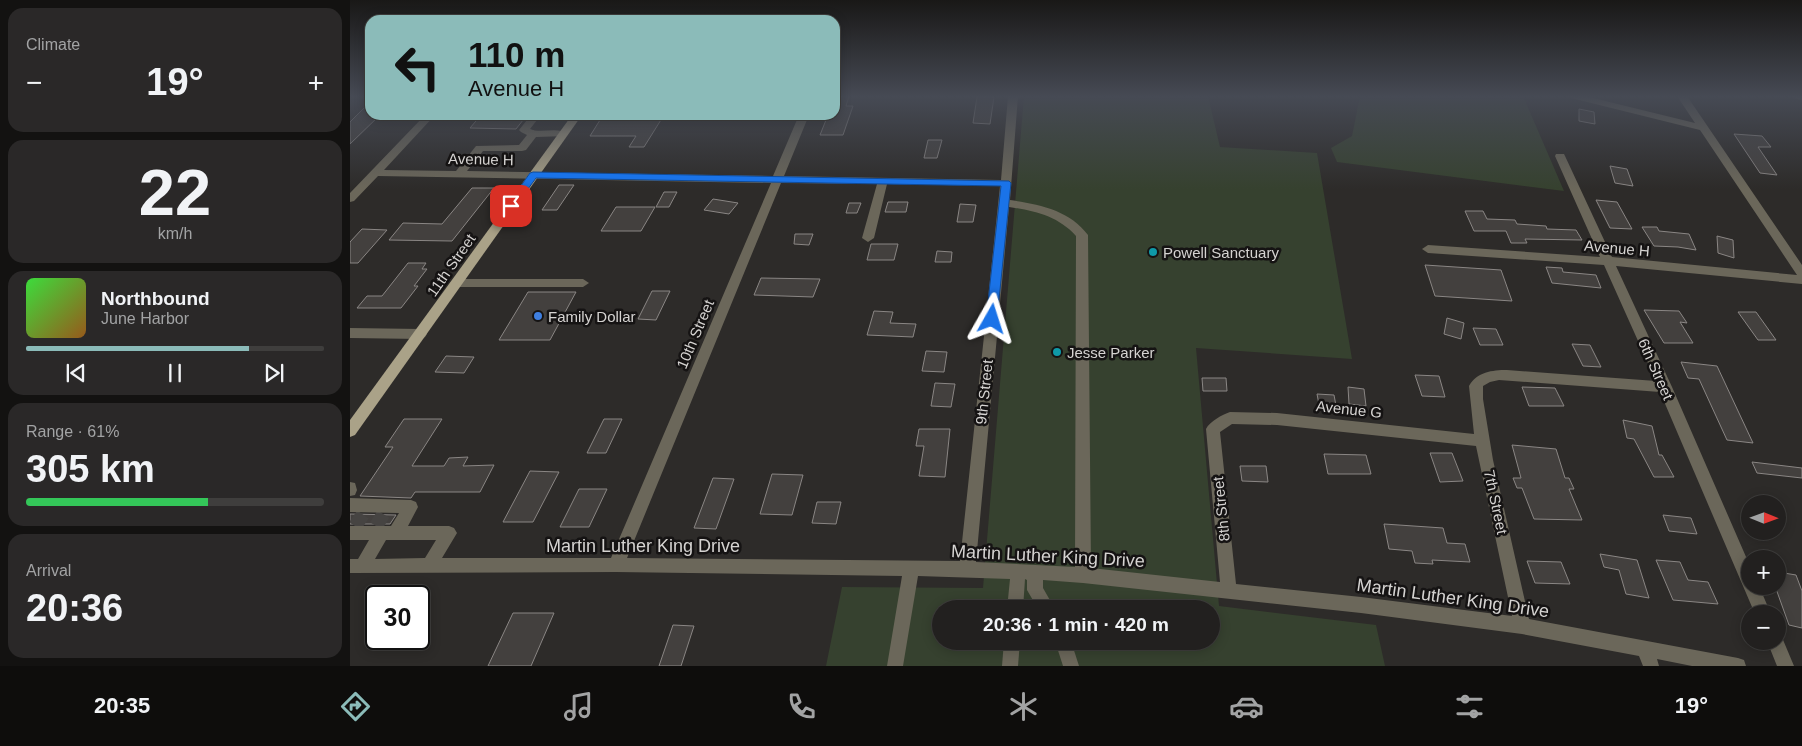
<!DOCTYPE html>
<html lang="en">
<head>
<meta charset="utf-8">
<style>
	:root { --surface:#22201f; --page:#2a2828; --text:#f1f3f6; --muted:#a2a3a4; --line:#3f3e3d; --accent:#8bbbb9 }
	body { margin:0; font-family:Helvetica,sans-serif; background:var(--page); color:var(--text); height:100vh; display:flex; flex-direction:column; font-size:19px; white-space:nowrap }
	* { box-sizing:border-box; margin:0 }
	p { font-size:16px; color:var(--muted) }
	.icon { flex:none; width:28px; height:28px; fill:none; stroke:currentColor; stroke-width:2; stroke-linecap:round; stroke-linejoin:round }
	.map { position:relative; flex:1; overflow:hidden }
	.panel { display:flex; flex-direction:column; gap:8px; padding:8px; background:#131211; width:350px }
	.panel>* { flex:none }
	.hud { position:absolute; left:15px; top:15px; width:475px; height:105px; border-radius:15px; box-shadow:0 2px 12px #0003,0 0 0 1px var(--line); background:#8bbbb9; color:#111; overflow:hidden }
	.needle { width:32px; rotate:91deg }
	.fabs { position:absolute; left:1391px; top:495px; display:grid; gap:10px }
	.fabs a { display:grid; place-items:center; width:45px; height:45px; border-radius:50%; background:var(--surface); box-shadow:0 2px 12px #0003,0 0 0 1px var(--line); font-size:25px }
	.speed { position:absolute; left:15px; top:585px; display:flex; gap:10px; font-size:25px; font-weight:700; text-align:center }
	.speed>* { display:grid; place-content:center; width:65px; height:65px; border-radius:50%; background:var(--surface); box-shadow:0 2px 12px #0003,0 0 0 1px var(--line); line-height:1 }
	.speed .limit { border:2px solid #111; border-radius:8px; background:#fff; color:#111 }
	.pin { position:absolute; display:grid; place-items:center; width:42px; height:42px; color:#fff; margin:-21px; border-radius:10px; box-shadow:0 2px 8px #0006 }
	.me { position:absolute; width:55px; margin:-28px; rotate:6deg; stroke-linejoin:round; filter:drop-shadow(0 0 4px #0008) }
	.turn { display:flex; align-items:center; gap:18px; height:105px; padding:0 20px; font-size:22px }
	.turn .icon { width:65px; height:65px; stroke-width:2.5 }
	.turn b { display:block; font-size:35px; line-height:42px }
	.big { font-size:38px; font-weight:600; line-height:1.1 }
	.panel .tile { flex:1; display:flex; flex-direction:column; justify-content:center; gap:8px; min-width:0; padding:0 18px; border-radius:15px; background:var(--page) }
	.panel .dial { align-items:center; gap:0 }
	.dial b { font-size:65px; line-height:1 }
	.song { display:flex; align-items:center; gap:15px }
	.cover { width:60px; height:60px; border-radius:8px; background:linear-gradient(135deg,hsl(120 70% 55%),hsl(30 70% 35%)) }
	.played { height:5px; border-radius:2px; background:linear-gradient(90deg,var(--accent) 75%,var(--line) 75%) }
	.keys { display:flex; justify-content:space-around; direction:ltr }
	.heat { display:flex; justify-content:space-between; align-items:center; font-size:28px; direction:ltr }
	.charge { height:8px; border-radius:4px; background:linear-gradient(90deg,#34c759 61%,var(--line) 0) }
	.trip { position:absolute; left:582px; top:600px; width:288px; height:50px; border-radius:25px; background:var(--surface); box-shadow:0 2px 12px #0003,0 0 0 1px var(--line); font-weight:600; line-height:50px; text-align:center }
	.menu { display:flex; height:80px; justify-content:space-around; align-items:center; background:#0e0d0c; color:var(--muted) }
	.menu .icon { width:35px; height:35px }
	.menu .on { color:var(--accent) }
	.menu b { font-size:22px; color:var(--text) }
	main { display:flex; flex:1; min-height:0 }
	.map>svg:first-child { display:block }
</style>
</head>
<body>
<main>
<section class="panel">
<div class="tile"><p>Climate</p>
<div class="heat"><a>−</a><b class="big">19°</b><a>+</a></div>
</div>
<div class="tile dial"><b>22</b><p>km/h</p></div>
<div class="tile">
<div class="song"><i class="cover"></i><div><b>Northbound</b><p>June Harbor</p></div></div>
<div class="played"></div>
<div class="keys"><svg class="icon" aria-label="previous" viewBox="0 0 24 24"><path d="M18 5L8 12l10 7zM5 5v14"/></svg><svg class="icon" aria-label="pause" viewBox="0 0 24 24"><path d="M8 5v14M16 5v14"/></svg><svg class="icon" aria-label="next" viewBox="0 0 24 24"><path d="M6 5l10 7-10 7zM19 5v14"/></svg></div>
</div>
<div class="tile"><p>Range · 61%</p><b class="big">305 km</b><div class="charge"></div></div>
<div class="tile"><p>Arrival</p><b class="big">20:36</b></div>
</section>
<div class="map">
<svg width="1452" height="666" viewBox="0 0 1452 666">
	<rect width="100%" height="100%" fill="#2d2b29"/>
	<g fill="#36412f" fill-rule="evenodd">
		<path d="M674,96H858L870,147L967,153L1002,359L846,348L869,606L1026,625L1035,666H476L492,587L633,588ZM591,609H861V641H591Z"/>
		<path d="M1010,96H1173L1214,191L987,162L981,148L1002,136Z"/>
	</g>
	<g fill="#43403e" stroke="#8a8684">
		<path d="M485,96H499L496,106H503L493,135H470L478,115H485Z"/>
		<path d="M627,97H644L640,124L623,123Z"/>
		<path d="M20,102V115H30L0,144V122Z"/>
		<path d="M1229,109L1244,112L1245,124L1229,121Z"/>
		<path d="M131,115H177L166,129L120,128Z"/>
		<path d="M299,115H314L294,147H279L286,136H240L250,120H296Z"/>
		<path d="M1384,134L1412,136L1421,147H1408L1427,175L1410,173Z"/>
		<path d="M578,140H592L587,158H574Z"/>
		<path d="M1260,166L1277,169L1283,186L1265,183Z"/>
		<path d="M209,185H224L207,210H192Z"/>
		<path d="M122,188H144L102,241L39,240L53,223L92,224Z"/>
		<path d="M314,192H327L319,207H306Z"/>
		<path d="M363,199L388,203L379,214L354,210Z"/>
		<path d="M1246,200L1267,202L1282,229L1260,228Z"/>
		<path d="M538,202H558L556,212H535Z"/>
		<path d="M499,203H511L507,213H496Z"/>
		<path d="M610,204L626,205L623,222H607Z"/>
		<path d="M266,207H305L291,231H251Z"/>
		<path d="M1115,211H1133L1137,219L1165,220L1167,224L1196,226L1197,229L1226,230L1232,240L1175,239L1177,243H1161L1156,231H1124Z"/>
		<path d="M1292,227H1307L1309,231L1339,234L1346,250L1328,247L1304,246Z"/>
		<path d="M12,229L37,230L8,263H0V242Z"/>
		<path d="M445,234H463L459,245L444,244Z"/>
		<path d="M1367,236L1383,240L1384,258L1368,253Z"/>
		<path d="M521,244H548L544,260H517Z"/>
		<path d="M587,251L602,252L601,262H585Z"/>
		<path d="M58,263H76L72,269H77L64,286H68L51,308H7L17,296H32Z"/>
		<path d="M1075,265L1151,270L1162,301L1085,296Z"/>
		<path d="M1196,267L1212,268L1213,272L1246,275L1251,288L1202,283Z"/>
		<path d="M411,278L470,279L463,297L404,295Z"/>
		<path d="M302,291H320L306,320L288,319Z"/>
		<path d="M178,292H226L200,340H149Z"/>
		<path d="M1294,310L1329,311L1337,323L1330,322L1343,343H1314Z"/>
		<path d="M524,311L543,312L540,323L566,324L563,337L517,335Z"/>
		<path d="M1388,312H1406L1426,340H1408Z"/>
		<path d="M1097,318L1114,323L1111,339L1094,334Z"/>
		<path d="M1123,328L1146,329L1153,345H1130Z"/>
		<path d="M1222,344L1240,345L1251,367L1233,366Z"/>
		<path d="M576,351L597,352L594,372L572,371Z"/>
		<path d="M96,356L124,357L114,373L85,372Z"/>
		<path d="M1331,362L1367,366L1403,443L1377,440L1349,379L1338,378Z"/>
		<path d="M1065,375L1089,376L1095,397L1072,396Z"/>
		<path d="M852,378H876L877,391H853Z"/>
		<path d="M585,383L605,384L601,407L581,406Z"/>
		<path d="M998,387L1014,389L1016,406L999,404Z"/>
		<path d="M1172,387L1205,388L1214,406H1179Z"/>
		<path d="M967,394L984,395L987,411L970,410Z"/>
		<path d="M54,419H92L62,466H94L99,458L118,457L113,466L144,465L130,492H65L61,498L10,496L43,447H35Z"/>
		<path d="M254,419H272L256,453H237Z"/>
		<path d="M1273,420L1302,426L1309,455H1312L1324,477H1304L1284,439L1277,438Z"/>
		<path d="M569,429H600L595,477L569,476L574,446H566Z"/>
		<path d="M1162,445L1206,449L1215,478H1219L1224,489H1219L1232,520L1184,519L1172,488H1167L1163,478H1171Z"/>
		<path d="M1080,453H1102L1113,481L1090,482Z"/>
		<path d="M974,454L1016,455L1021,474H978Z"/>
		<path d="M1402,462L1452,468V478L1407,473Z"/>
		<path d="M890,466H916L918,482L892,481Z"/>
		<path d="M180,471L209,472L183,522H153Z"/>
		<path d="M422,474L453,475L442,515L410,514Z"/>
		<path d="M363,478L384,479L366,529L344,528Z"/>
		<path d="M229,489H257L239,527H210Z"/>
		<path d="M467,502H491L486,524L462,523Z"/>
		<path d="M0,514L46,515L40,524H0Z"/>
		<path d="M1313,515L1341,518L1347,534L1319,531Z"/>
		<path d="M1034,524L1093,528L1097,543L1115,544L1120,562L1082,560L1083,564L1065,563L1062,551L1039,549Z"/>
		<path d="M1250,554L1287,560L1299,598L1276,594L1269,570L1254,567Z"/>
		<path d="M1306,560L1330,562L1338,580L1358,582L1368,604L1323,600Z"/>
		<path d="M1177,561L1211,562L1220,584L1185,583Z"/>
		<path d="M1428,572L1446,575L1452,591V628L1439,625L1425,586H1428Z"/>
		<path d="M163,613H204L181,666H138Z"/>
		<path d="M323,625L344,626L331,666H309Z"/>
	</g>
	<g fill="none" stroke-linecap="round" stroke-linejoin="round">
		<g stroke="#464442" stroke-width="14" stroke-dasharray="14 8" stroke-linecap="butt">
			<path d="M5,526L16,510"/>
			<path d="M26,526L36,510"/>
		</g>
		<g fill="#6b675a" fill-rule="evenodd">
			<path d="M658,96H668L660,200C688,204 720,210 738,235L741,568L870,582L856,429C860,421 872,415 880,412L927,413L1124,434L1119,386C1127,372 1142,370 1157,370L1306,381L1254,265L1078,253L1072,249L1078,245L1250,257L1205,156L1206,154H1214L1215,156L1262,257L1447,275L1350,130L1221,98L1219,96H1235L1345,123L1327,96H1337L1452,265V284L1266,266L1322,387L1400,566V586H1409L1421,614H1405L1310,392L1149,380L1140,382L1133,386V399L1143,460L1179,619L1388,658L1394,660L1396,666H1342L1307,659L1309,666H1293L1289,656L1172,634L1011,613L733,583L693,580V588L705,609H688L677,590V580L675,579L673,609H657L660,579L568,576L553,666H537L552,576L266,572L0,573V559H8L19,540H0V526H41L49,513L0,512V498L61,500L66,502L68,507L58,526H99L104,528L107,533L92,558H261L421,183L28,176L4,201L0,202V193L75,115H85L34,170L106,171L126,146L169,145L177,135L171,132L169,130L181,115H191L180,129C191,134 208,126 218,134L216,136L186,137L176,150L172,151H133L117,171L423,176L449,115H459L434,176L651,180ZM431,183L527,184L512,238L518,242L524,238L537,184L650,186L610,561L277,558ZM659,207C685,211 708,216 726,236L725,567L626,562ZM882,424L927,425L1126,446L1162,616L1011,597L886,584L870,432ZM36,540H86L75,558L25,559Z"/>
			<path d="M1441,96H1452V100L1443,98Z"/>
			<path d="M106,279H233L239,283L233,287H106L100,283Z"/>
			<path d="M0,328L71,329L75,331L77,334L75,337L71,339L0,338Z"/>
			<path d="M0,482L5,483L7,490L5,495L0,496Z"/>
			<path d="M1428,634L1431,635L1444,666H1427L1417,641H1428Z"/>
			<path d="M654,641H670L668,666H652Z"/>
			<path d="M705,641H721L729,666H713Z"/>
		</g>
		<path fill="#aaa288" fill-rule="evenodd" d="M222,115H232L5,435L0,437V420Z"/>
	</g>
	<linearGradient id="sky" x2="0" y2="1"><stop stop-color="#191817"/><stop offset="0.51" stop-color="#464a54"/><stop offset="1" stop-color="#464a54" stop-opacity="0"/></linearGradient>
	<rect width="1452" height="189" fill="url(#sky)"/>
	<path fill="#1a73e8" stroke="#114b97" d="M183,172L659,181L661,183L647,319L642,323L636,319L651,186L186,178L164,208H158V204L180,173Z"/>
	<g fill="#0f9aa8" stroke="#151313" stroke-width="2">
		<circle cx="803" cy="252" r="5"/>
		<circle cx="707" cy="352" r="5"/>
	</g>
	<circle fill="#3f7fe0" stroke="#151313" stroke-width="2" cx="188" cy="316" r="5"/>
	<g text-anchor="middle" dominant-baseline="central" stroke-width="5" stroke-linejoin="round" paint-order="stroke">
		<g font-size="15" fill="#d5d3d1" stroke="#151313">
			<text transform="translate(131 159) rotate(1)">Avenue H</text>
			<text transform="translate(1267 248) rotate(5)">Avenue H</text>
			<text transform="translate(101 265) rotate(-55)">11th Street</text>
			<text transform="translate(345 334) rotate(-67)">10th Street</text>
			<text transform="translate(1306 369) rotate(66)">6th Street</text>
			<text transform="translate(634 392) rotate(-84)">9th Street</text>
			<text transform="translate(999 409) rotate(6)">Avenue G</text>
			<text transform="translate(1146 502) rotate(78)">7th Street</text>
			<text transform="translate(871 509) rotate(-96)">8th Street</text>
		</g>
		<g font-size="15" fill="#d5d3d1" stroke="#151313" text-anchor="start">
			<text x="813" y="252">Powell Sanctuary</text>
			<text x="198" y="316">Family Dollar</text>
			<text x="717" y="352">Jesse Parker</text>
		</g>
		<g font-size="18" fill="#d5d3d1" stroke="#151313">
			<text x="293" y="546">Martin Luther King Drive</text>
			<text transform="translate(698 556) rotate(3)">Martin Luther King Drive</text>
			<text transform="translate(1103 598) rotate(8)">Martin Luther King Drive</text>
		</g>
	</g>
</svg>
<div class="fabs">
<a><svg class="needle" viewBox="-14 -14 28 28"><path d="M0-13l5 13h-10z" fill="#e53935"/><path d="M0 13l5-13h-10z" fill="#a2a3a4"/></svg></a>
<a>+</a>
<a>−</a>
</div>
<div class="speed"><div class="limit">30</div></div>
<div class="pin" style="left:161px;top:206px;background:#d93025"><svg class="icon" aria-label="arrive" viewBox="0 0 24 24"><path d="M6 21V4h12l-3 4 3 4H6"/></svg></div>
<svg class="me" style="left:642px;top:319px" viewBox="-20 -20 40 40"><path d="M0-17L14 15 0 8-14 15z" fill="#1a73e8" stroke="#fff" stroke-width="4"/></svg>
<div class="trip">20:36 · 1 min · 420 m</div>
<div class="hud">
<div class="turn"><svg class="icon" aria-label="left" viewBox="0 0 24 24"><path d="M17 20v-9H6M10 6l-5 5 5 5"/></svg><div><b>110 m</b>Avenue H</div></div>
</div>
</div>
</main>
<nav class="menu">
<b>20:35</b>
<svg class="icon on" aria-label="directions" viewBox="0 0 24 24"><path d="M12 3l9 9-9 9-9-9zM9 14v-3h6M13 9l2 2-2 2"/></svg>
<svg class="icon" aria-label="music" viewBox="0 0 24 24"><path d="M9 18V5l10-2v13"/><circle cx="6" cy="18" r="3"/><circle cx="16" cy="16" r="3"/></svg>
<svg class="icon" aria-label="phone" viewBox="0 0 24 24"><path d="M5 4h4l2 5-3 2q2 4 5 5l2-3 5 2v4C11 20 4 13 5 4z"/></svg>
<svg class="icon" aria-label="climate" viewBox="0 0 24 24"><path d="M12 3v18M4 7l16 10M4 17L20 7"/></svg>
<svg class="icon" aria-label="car" viewBox="0 0 24 24"><path d="M5 17H2v-5l4-1 3-4h7l3 4 3 1v5h-3M9 17h6M6 11h13"/><circle cx="7" cy="17" r="2"/><circle cx="17" cy="17" r="2"/></svg>
<svg class="icon" aria-label="filters" viewBox="0 0 24 24"><path d="M4 7h16M4 17h16"/><circle cx="9" cy="7" r="2"/><circle cx="15" cy="17" r="2"/></svg>
<b>19°</b>
</nav>
</body>
</html>
